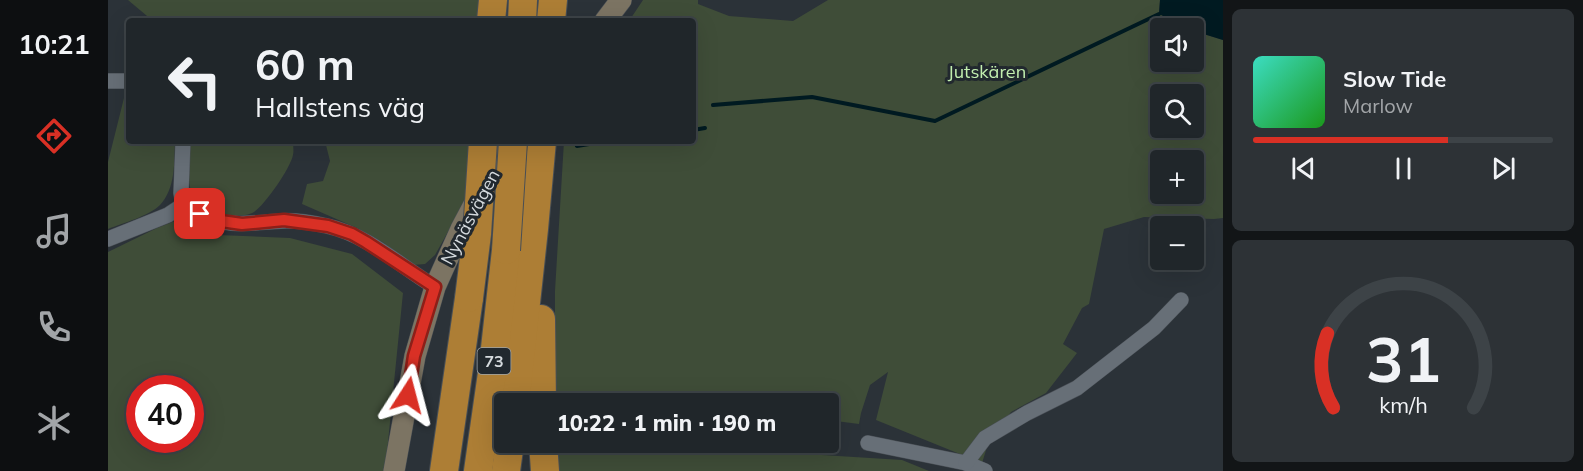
<!DOCTYPE html>
<html lang="en">
<head>
<meta charset="utf-8">
<style>
	:root { --surface:#20262a; --page:#2d3236; --text:#f1f3f6; --muted:#a2a5a8; --line:#3d4347; --accent:#d93025 }
	body { margin:0; font-family:Mulish,sans-serif; background:var(--page); color:var(--text); height:100vh; display:flex; flex-direction:column; font-size:22px; white-space:nowrap }
	* { box-sizing:border-box; margin:0 }
	p { font-size:20px; color:var(--muted) }
	.icon { flex:none; width:33px; height:33px; fill:none; stroke:currentColor; stroke-width:2; stroke-linecap:round; stroke-linejoin:round }
	.map { position:relative; flex:1; overflow:hidden }
	.side { display:flex; flex-direction:column; gap:9px; padding:9px; background:#121517; width:360px }
	.side>* { flex:none }
	.banner { position:absolute; left:18px; top:18px; width:570px; height:126px; border-radius:6px; box-shadow:0 6px 24px #0002,0 0 0 2px var(--line); background:#20262a; color:var(--text); overflow:hidden }
	.tools { position:absolute; left:1042px; top:18px; display:grid; gap:12px }
	.tools a { display:grid; place-items:center; width:54px; height:54px; border-radius:6px; background:var(--surface); box-shadow:0 6px 24px #0002,0 0 0 2px var(--line); font-size:30px }
	.speed { position:absolute; left:18px; top:375px; display:flex; gap:12px; font-size:30px; font-weight:700; text-align:center }
	.speed>* { display:grid; place-content:center; width:78px; height:78px; border-radius:50%; background:var(--surface); box-shadow:0 6px 24px #0002,0 0 0 2px var(--line); line-height:1 }
	.speed .limit { border:9px solid #d22; background:#fff; color:#111 }
	.pin { position:absolute; display:grid; place-items:center; width:51px; height:51px; color:#fff; margin:-26px; border-radius:12px; box-shadow:0 3px 9px #0006 }
	.me { position:absolute; width:66px; margin:-33px; rotate:9deg; stroke-linejoin:round; filter:drop-shadow(0 0 4px #0008) }
	.turn { display:flex; align-items:center; gap:21px; height:126px; padding:0 30px; font-size:27px }
	.turn .icon { width:78px; height:78px; stroke-width:2.5 }
	.turn b { display:block; font-size:42px; line-height:51px }
	.side .card { flex:1; display:flex; flex-direction:column; justify-content:center; gap:9px; min-width:0; padding:0 21px; border-radius:9px; background:var(--page) }
	.side .dial { align-items:center; gap:0 }
	.dial svg { height:156px; overflow:visible; fill:none; stroke:var(--line); stroke-width:7; stroke-linecap:round; text-anchor:middle }
	.dial text { fill:var(--text); stroke:none }
	.song { display:flex; align-items:center; gap:18px }
	.cover { width:72px; height:72px; border-radius:9px; background:linear-gradient(135deg,hsl(170 70% 55%),hsl(120 70% 35%)) }
	.played { height:6px; border-radius:3px; background:linear-gradient(90deg,var(--accent) 65%,var(--line) 65%) }
	.keys { display:flex; justify-content:space-around; direction:ltr }
	.trip { position:absolute; left:386px; top:393px; width:345px; height:60px; border-radius:6px; background:var(--surface); box-shadow:0 6px 24px #0002,0 0 0 2px var(--line); font-weight:800; line-height:60px; text-align:center }
	main { display:flex; flex:1; min-height:0 }
	.tabs { display:flex; flex-direction:column; width:108px; justify-content:space-around; align-items:center; background:#0d0f11; color:var(--muted) }
	.tabs .icon { width:42px; height:42px }
	.tabs .current { color:var(--accent) }
	.tabs b { font-size:27px; color:var(--text) }
	.map>svg:first-child { display:block }
</style>
</head>
<body>
<main>
<nav class="tabs">
<b>10:21</b>
<svg class="icon current" aria-label="directions" viewBox="0 0 24 24"><path d="M12 3l9 9-9 9-9-9zM9 14v-3h6M13 9l2 2-2 2"/></svg>
<svg class="icon" aria-label="music" viewBox="0 0 24 24"><path d="M9 18V5l10-2v13"/><circle cx="6" cy="18" r="3"/><circle cx="16" cy="16" r="3"/></svg>
<svg class="icon" aria-label="phone" viewBox="0 0 24 24"><path d="M5 4h4l2 5-3 2q2 4 5 5l2-3 5 2v4C11 20 4 13 5 4z"/></svg>
<svg class="icon" aria-label="climate" viewBox="0 0 24 24"><path d="M12 3v18M4 7l16 10M4 17L20 7"/></svg>
</nav>
<div class="map">
<svg width="1115" height="471" viewBox="0 0 1115 471">
	<rect width="100%" height="100%" fill="#2b3238"/>
	<g fill="#3f4d38" fill-rule="evenodd">
		<path d="M20,0H373L371,21H45Z"/>
		<path d="M535,0H590V4L621,16L685,21L720,0H1052L1051,14L1080,28H1053V62H1086V31L1115,40V218L1106,219L1036,217L996,229L981,304L974,308L955,344L969,353L938,393L903,412L880,444L874,463L768,420L780,372L762,385L753,413L751,424L720,420V404H447V291L456,141H585V21H521ZM1053,94H1086V128H1053ZM1053,160H1086V194H1053Z"/>
		<path d="M19,86H21V141H67C66,162 68,188 52,205C41,216 15,223 0,229V162Z"/>
		<path d="M82,141H185C185,145 186,151 185,155C183,167 157,205 146,212C136,218 112,216 101,212C94,209 84,200 83,192C79,176 82,157 82,141Z"/>
		<path d="M217,141H368L364,189L327,255L317,264L305,265L276,243L249,228L194,204L199,184L215,181L222,161Z"/>
		<path d="M75,218L110,235L182,238L244,254L295,293L279,452L275,471H0V252L49,228ZM32,388H82V440H32Z"/>
		<path d="M447,443H596L588,447L794,460L821,471H449Z"/>
	</g>
	<path fill="#001a21" d="M1052,0H1115V40L1086,31V28H1080L1051,14Z"/>
	<g fill="none" stroke-linecap="round" stroke-linejoin="round">
		<g stroke="#001a21" stroke-width="4">
			<path d="M605,105L704,97L827,121L1051,14"/>
			<path d="M585,130L597,128"/>
			<path d="M469,146L499,141"/>
		</g>
		<defs>
			<g id="street">
				<path d="M0,81H21"/>
				<path d="M75,141L73,193L75,205"/>
				<path d="M0,239L60,215L75,205C85,210 94,216 104,219C126,227 151,222 173,221C188,220 205,223 219,226C260,235 292,266 327,287"/>
				<path d="M760,443L858,463L877,471"/>
				<path d="M858,463L877,438L919,413L969,388L1046,328L1073,300"/>
			</g>
			<g id="secondary">
				<path d="M497,21L513,0"/>
				<path d="M286,471L307,356L327,287L353,229L378,182L405,141"/>
			</g>
			<g id="highway">
				<path d="M383,21L385,0"/>
				<path d="M414,21L415,0"/>
				<path d="M443,21L445,0"/>
				<path d="M433,319L434,404"/>
				<path d="M407,404L426,229L434,141"/>
				<path d="M435,442L437,471"/>
				<path d="M336,471L361,298"/>
				<path d="M370,471L385,366L398,250"/>
				<path d="M398,471L402,442"/>
			</g>
		</defs>
		<use href="#street" stroke="#494f55" stroke-width="16"/>
		<use href="#secondary" stroke="#494f55" stroke-width="22"/>
		<use href="#highway" stroke="#494f55" stroke-width="30"/>
		<use href="#street" stroke="#676f77" stroke-width="15"/>
		<use href="#secondary" stroke="#7c7463" stroke-width="21"/>
		<use href="#highway" stroke="#ad7e35" stroke-width="28"/>
		<defs>
			<g id="highway-bridge">
				<path d="M398,250L405,141"/>
				<path d="M361,298L369,234L375,141"/>
			</g>
		</defs>
		<use href="#highway-bridge" stroke="#494f55" stroke-width="30" stroke-linecap="butt"/>
		<use href="#highway-bridge" stroke="#ad7e35" stroke-width="28"/>
	</g>
	<g fill="none" stroke-linecap="round" stroke-linejoin="round">
		<defs>
			<path id="route" d="M92,214L106,220L134,224L176,220L220,226L244,234L258,242L327,287L306,356L300,395"/>
		</defs>
		<use href="#route" stroke="#8d1f18" stroke-width="15"/>
		<use href="#route" stroke="#d93025" stroke-width="10"/>
	</g>
	<g text-anchor="middle" dominant-baseline="central" stroke-width="6" stroke-linejoin="round" paint-order="stroke">
		<rect fill="#21282e" stroke="#9fa5a9" stroke-width="1.5" x="369.5" y="348" width="33" height="26" rx="4.5"/>
		<g font-size="16" font-weight="bold" fill="#d5dade">
			<text x="386" y="361">73</text>
		</g>
		<g font-size="18" fill="#c2eeaf" stroke="#21282e">
			<text x="879" y="71">Jutskären</text>
		</g>
		<g font-size="18" fill="#d5dade" stroke="#21282e">
			<text transform="translate(362 217) rotate(-62)">Nynäsvägen</text>
		</g>
	</g>
</svg>
<div class="tools">
<a><svg class="icon" aria-label="sound" viewBox="0 0 24 24"><path d="M4 9h4l5-4v14l-5-4H4zM17 9q2 3 0 6"/></svg></a>
<a><svg class="icon" aria-label="search" viewBox="0 0 24 24"><circle cx="10" cy="10" r="6"/><path d="M15 15l6 6"/></svg></a>
<a>+</a>
<a>−</a>
</div>
<div class="speed"><div class="limit">40</div></div>
<div class="pin" style="left:92px;top:214px;background:#d93025"><svg class="icon" aria-label="arrive" viewBox="0 0 24 24"><path d="M6 21V4h12l-3 4 3 4H6"/></svg></div>
<svg class="me" style="left:300px;top:395px" viewBox="-20 -20 40 40"><path d="M0-17L14 15 0 8-14 15z" fill="#d93025" stroke="#fff" stroke-width="4"/></svg>
<div class="trip">10:22 · 1 min · 190 m</div>
<div class="banner">
<div class="turn"><svg class="icon" aria-label="left" viewBox="0 0 24 24"><path d="M17 20v-9H6M10 6l-5 5 5 5"/></svg><div><b>60 m</b>Hallstens väg</div></div>
</div>
</div>
<section class="side">
<div class="card">
<div class="song"><i class="cover"></i><div><b>Slow Tide</b><p>Marlow</p></div></div>
<div class="played"></div>
<div class="keys"><svg class="icon" aria-label="previous" viewBox="0 0 24 24"><path d="M18 5L8 12l10 7zM5 5v14"/></svg><svg class="icon" aria-label="pause" viewBox="0 0 24 24"><path d="M8 5v14M16 5v14"/></svg><svg class="icon" aria-label="next" viewBox="0 0 24 24"><path d="M6 5l10 7-10 7zM19 5v14"/></svg></div>
</div>
<div class="card dial"><svg viewBox="0 0 100 80">
<path d="M14 69A42 42 0 1 1 86 69"/>
<path d="M14 69A42 42 0 0 1 11 31" stroke="#d93025"/>
<text x="50" y="56" font-size="32" font-weight="700">31</text>
<text x="50" y="72" font-size="11">km/h</text>
</svg></div>
</section>
</main>
</body>
</html>
